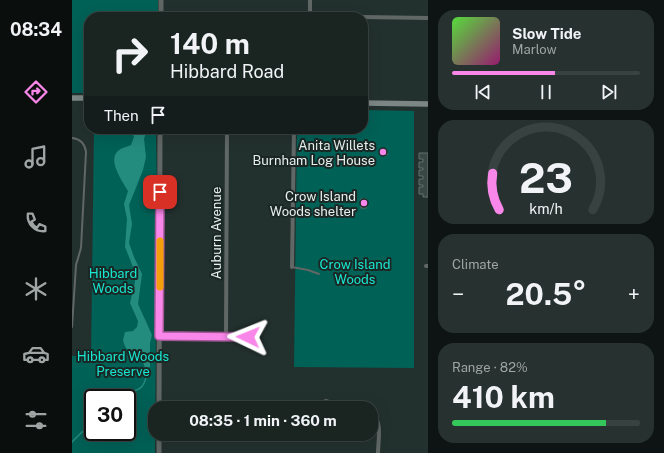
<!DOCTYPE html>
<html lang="en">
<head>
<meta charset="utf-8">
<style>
	:root { --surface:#1a2522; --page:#27312f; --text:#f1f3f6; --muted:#9fa5a5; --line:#384240; --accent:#f987e9 }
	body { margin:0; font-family:"Public Sans",sans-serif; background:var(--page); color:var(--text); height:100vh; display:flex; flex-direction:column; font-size:15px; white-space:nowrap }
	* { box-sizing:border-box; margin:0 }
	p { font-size:13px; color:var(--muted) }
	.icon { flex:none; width:22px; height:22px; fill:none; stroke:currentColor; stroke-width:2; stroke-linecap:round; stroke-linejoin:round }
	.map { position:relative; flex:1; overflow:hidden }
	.drawer { display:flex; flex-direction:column; gap:10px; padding:10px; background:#0e1413; width:236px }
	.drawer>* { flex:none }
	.banner { position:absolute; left:12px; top:12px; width:284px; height:122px; border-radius:16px; box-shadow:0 4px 16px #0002,0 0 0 1px var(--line); background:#1a2522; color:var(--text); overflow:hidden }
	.speed { position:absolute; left:12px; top:389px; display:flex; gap:8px; font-size:20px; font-weight:700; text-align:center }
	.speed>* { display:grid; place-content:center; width:52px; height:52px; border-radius:50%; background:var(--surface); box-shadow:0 4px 16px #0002,0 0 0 1px var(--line); line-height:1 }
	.speed .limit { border:2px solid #111; border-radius:6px; background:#fff; color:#111 }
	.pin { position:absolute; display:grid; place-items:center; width:34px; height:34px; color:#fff; margin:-17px; border-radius:8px; box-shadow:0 2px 6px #0006 }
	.me { position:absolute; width:44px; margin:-22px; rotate:272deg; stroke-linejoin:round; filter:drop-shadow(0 0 3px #0008) }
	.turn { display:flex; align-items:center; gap:14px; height:84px; padding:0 20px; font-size:18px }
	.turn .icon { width:52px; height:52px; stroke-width:2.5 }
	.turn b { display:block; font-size:28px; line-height:34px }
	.then { display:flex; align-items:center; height:38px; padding:0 20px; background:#0003; gap:8px; font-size:15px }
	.big { font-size:30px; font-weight:700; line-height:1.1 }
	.drawer .widget { flex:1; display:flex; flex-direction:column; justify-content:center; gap:6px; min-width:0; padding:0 14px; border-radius:16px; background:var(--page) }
	.drawer .dial { align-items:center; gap:0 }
	.dial svg { height:104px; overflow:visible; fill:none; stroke:var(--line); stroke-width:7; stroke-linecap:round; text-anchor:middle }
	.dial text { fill:var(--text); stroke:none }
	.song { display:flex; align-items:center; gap:12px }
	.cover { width:48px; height:48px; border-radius:6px; background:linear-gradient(135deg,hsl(110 70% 55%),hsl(320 70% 35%)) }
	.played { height:4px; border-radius:2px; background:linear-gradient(90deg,var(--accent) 55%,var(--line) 55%) }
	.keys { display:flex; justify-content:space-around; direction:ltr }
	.heat { display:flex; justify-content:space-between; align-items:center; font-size:22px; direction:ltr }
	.charge { height:6px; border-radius:3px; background:linear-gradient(90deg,#34c759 82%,var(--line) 0) }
	.trip { position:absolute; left:76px; top:401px; width:230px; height:40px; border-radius:16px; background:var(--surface); box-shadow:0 4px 16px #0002,0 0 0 1px var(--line); font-weight:700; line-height:40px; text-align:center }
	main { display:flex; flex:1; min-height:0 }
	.dock { display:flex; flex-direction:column; width:72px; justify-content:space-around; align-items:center; background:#0a0f0e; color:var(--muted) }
	.dock .icon { width:28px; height:28px }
	.dock .active { color:var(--accent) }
	.dock b { font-size:18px; color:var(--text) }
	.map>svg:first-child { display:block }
</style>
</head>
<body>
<main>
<nav class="dock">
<b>08:34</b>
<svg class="icon active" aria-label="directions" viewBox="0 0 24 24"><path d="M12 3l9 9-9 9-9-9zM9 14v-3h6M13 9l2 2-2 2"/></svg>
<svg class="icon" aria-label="music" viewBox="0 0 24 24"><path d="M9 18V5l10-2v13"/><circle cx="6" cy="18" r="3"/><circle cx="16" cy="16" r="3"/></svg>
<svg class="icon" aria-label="phone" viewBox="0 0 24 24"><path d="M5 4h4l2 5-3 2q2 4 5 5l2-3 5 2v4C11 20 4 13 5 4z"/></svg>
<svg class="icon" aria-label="climate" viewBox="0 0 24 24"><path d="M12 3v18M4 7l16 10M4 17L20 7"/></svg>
<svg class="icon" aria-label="car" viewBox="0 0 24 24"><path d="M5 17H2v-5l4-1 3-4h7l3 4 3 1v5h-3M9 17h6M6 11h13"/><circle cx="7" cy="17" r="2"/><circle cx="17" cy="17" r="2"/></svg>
<svg class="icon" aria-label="filters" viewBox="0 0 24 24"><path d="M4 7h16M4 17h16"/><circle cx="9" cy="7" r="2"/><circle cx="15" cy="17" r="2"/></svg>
</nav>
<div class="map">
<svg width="356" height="453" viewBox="0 0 356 453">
	<rect width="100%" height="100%" fill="#23312e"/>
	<g fill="#006157" fill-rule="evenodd">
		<path d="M0,0H86V17H17V93H0Z"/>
		<path d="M291,110L342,111V368L222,367L225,129H291Z"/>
		<path d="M22,129H84L85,194L83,453H0V356H19ZM21,398H55V432H21Z"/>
	</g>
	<path fill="#248c7e" d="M59,129H75L72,139L74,157L71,170L57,205L60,224L57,243L62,257L70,274L66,304L80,335L78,343V367L73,368L71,362C62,357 53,351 51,340L53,332L61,331L65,327L66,321L58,303L63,282V272L53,247L55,219L52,204L56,191C51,182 36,162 45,152C48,148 55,147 59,145L62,137Z"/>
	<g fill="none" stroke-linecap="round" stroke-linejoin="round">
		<g stroke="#248c7e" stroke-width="1.5">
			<path d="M44,398C62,385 71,400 76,368"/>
			<path d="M0,442L10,432L21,428"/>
		</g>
	</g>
	<g fill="#3a4845" stroke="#62716e">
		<path d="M312,148L316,154L312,156L307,150Z"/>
		<path d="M347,153H356V197H351V194H347V187H351V185H347V179H351V176H347V170H351V168H347V162H351V159H347Z"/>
		<rect x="289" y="199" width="5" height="9"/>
	</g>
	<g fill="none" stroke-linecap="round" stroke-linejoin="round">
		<g stroke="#606765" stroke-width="2">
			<path d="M0,138C9,139 13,144 14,152L9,248L4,265L0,327"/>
			<path d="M220,267L236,270L247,274"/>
			<path d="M247,408L249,402L254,400L260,402L261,408"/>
		</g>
		<g stroke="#606765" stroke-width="4">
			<path d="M89,13L283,17"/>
			<path d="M238,17V0"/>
			<path d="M291,17L356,18"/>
			<path d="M354,266H356"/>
			<path d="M220,267L222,129"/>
			<path d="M87,336L186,337"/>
			<path d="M154,336L155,129"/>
			<path d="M122,408H178"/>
			<path d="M299,413C311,420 306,441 306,453"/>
		</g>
		<g stroke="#606765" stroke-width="5">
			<path d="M89,17V0"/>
			<path d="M87,408L88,129"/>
			<path d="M87,453V434"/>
		</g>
		<g stroke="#7c8785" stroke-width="5.5">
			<path d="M0,98H17"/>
			<path d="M291,103L356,104"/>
		</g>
	</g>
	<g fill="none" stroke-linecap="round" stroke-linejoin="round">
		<defs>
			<path id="route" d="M88,192L87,336L176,337"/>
		</defs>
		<use href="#route" stroke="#a25897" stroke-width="10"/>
		<use href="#route" stroke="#f987e9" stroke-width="7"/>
		<path stroke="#f59e0b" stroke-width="7" d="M88,287V241"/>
	</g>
	<g fill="#f987e9" stroke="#1a2724" stroke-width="1.5">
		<circle cx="311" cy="152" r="4"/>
		<circle cx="292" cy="203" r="4"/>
	</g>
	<g text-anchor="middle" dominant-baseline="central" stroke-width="4" stroke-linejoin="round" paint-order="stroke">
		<g font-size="13" fill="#e8f1ef" stroke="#1a2724" text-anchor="end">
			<text x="303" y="145">Anita Willets<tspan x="303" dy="15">Burnham Log House</tspan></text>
			<text x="284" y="196">Crow Island<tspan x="284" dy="15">Woods shelter</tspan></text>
		</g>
		<g font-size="13" fill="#e8f1ef" stroke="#1a2724">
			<text transform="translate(144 233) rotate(-90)">Auburn Avenue</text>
		</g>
		<g font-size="13" fill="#17e8d1" stroke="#1a2724">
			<text x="283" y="264">Crow Island<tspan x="283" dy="15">Woods</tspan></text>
			<text x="41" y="273">Hibbard<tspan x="41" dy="15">Woods</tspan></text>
			<text x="51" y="356">Hibbard Woods<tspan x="51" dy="15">Preserve</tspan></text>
		</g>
	</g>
</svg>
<div class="speed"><div class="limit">30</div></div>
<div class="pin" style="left:88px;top:192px;background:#d93025"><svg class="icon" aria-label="arrive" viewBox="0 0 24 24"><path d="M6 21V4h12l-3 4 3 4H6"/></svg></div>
<svg class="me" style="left:176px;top:337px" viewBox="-20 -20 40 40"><path d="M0-17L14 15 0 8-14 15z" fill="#f987e9" stroke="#fff" stroke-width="4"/></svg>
<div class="trip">08:35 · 1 min · 360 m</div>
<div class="banner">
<div class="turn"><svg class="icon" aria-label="right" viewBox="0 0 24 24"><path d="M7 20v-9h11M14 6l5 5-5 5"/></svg><div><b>140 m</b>Hibbard Road</div></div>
<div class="then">Then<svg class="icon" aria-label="arrive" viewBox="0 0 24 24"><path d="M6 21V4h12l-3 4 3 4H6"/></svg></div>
</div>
</div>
<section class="drawer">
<div class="widget">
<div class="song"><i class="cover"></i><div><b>Slow Tide</b><p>Marlow</p></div></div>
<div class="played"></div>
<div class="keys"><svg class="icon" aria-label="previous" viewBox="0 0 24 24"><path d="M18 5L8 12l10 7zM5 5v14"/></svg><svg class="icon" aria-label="pause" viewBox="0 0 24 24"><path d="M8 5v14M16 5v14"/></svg><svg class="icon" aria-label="next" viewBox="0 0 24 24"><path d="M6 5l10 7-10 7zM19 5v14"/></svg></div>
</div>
<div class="widget dial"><svg viewBox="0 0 100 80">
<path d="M14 69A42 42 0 1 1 86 69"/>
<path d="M14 69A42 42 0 0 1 9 41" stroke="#f987e9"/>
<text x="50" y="56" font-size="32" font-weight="700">23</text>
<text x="50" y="72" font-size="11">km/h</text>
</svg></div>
<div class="widget"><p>Climate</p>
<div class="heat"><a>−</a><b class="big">20.5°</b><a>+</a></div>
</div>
<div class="widget"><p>Range · 82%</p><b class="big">410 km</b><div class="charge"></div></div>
</section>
</main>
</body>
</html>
